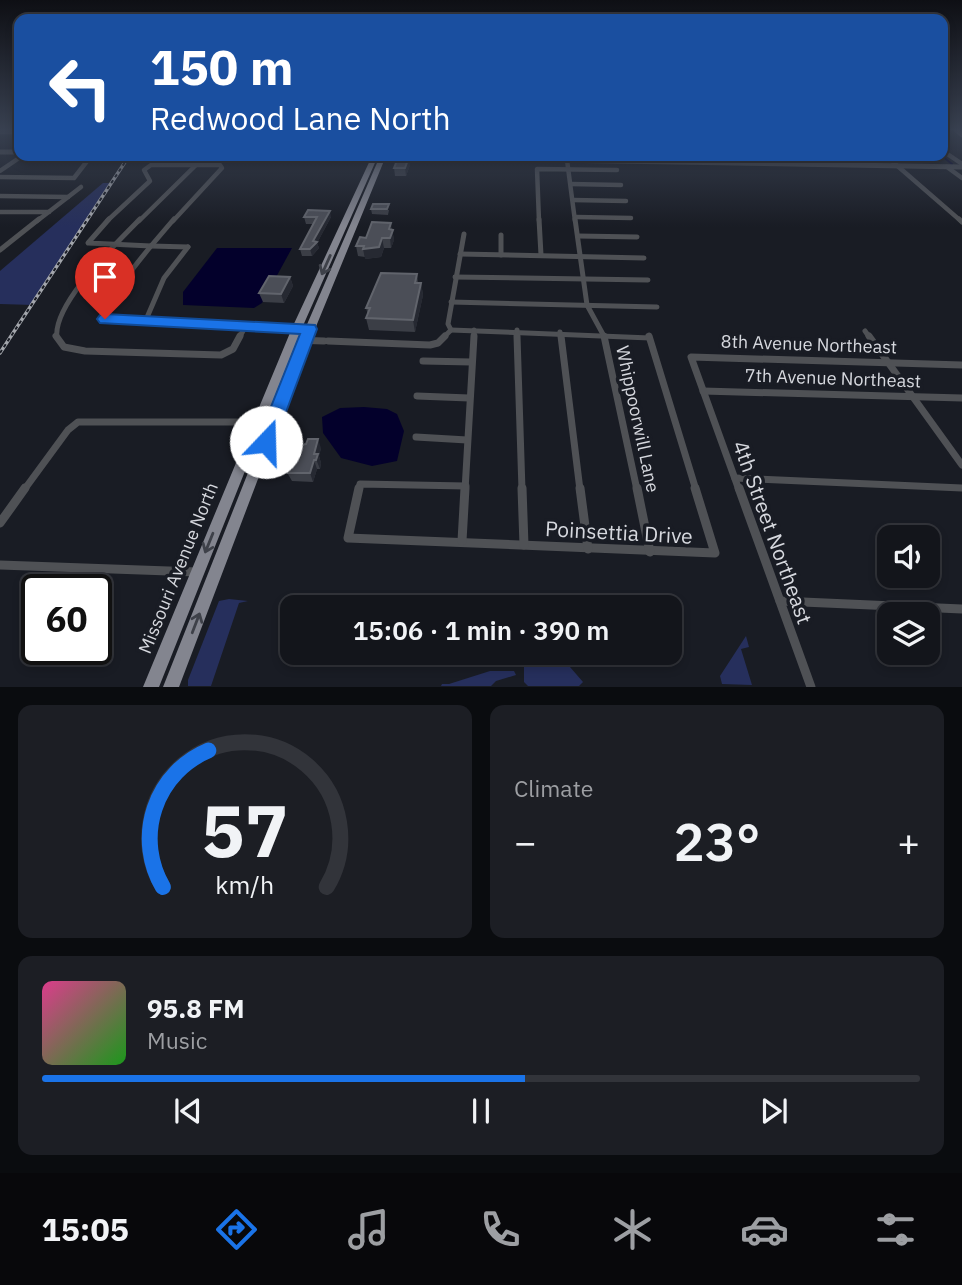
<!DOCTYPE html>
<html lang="en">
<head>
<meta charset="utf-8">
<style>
	:root { --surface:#13151b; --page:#1c1e24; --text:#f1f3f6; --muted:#9d9fa3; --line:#32343a; --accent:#1a73e8 }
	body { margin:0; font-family:"IBM Plex Sans",sans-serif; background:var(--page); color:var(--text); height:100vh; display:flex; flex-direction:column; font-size:26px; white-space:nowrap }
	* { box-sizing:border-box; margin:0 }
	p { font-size:23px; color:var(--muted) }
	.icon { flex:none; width:38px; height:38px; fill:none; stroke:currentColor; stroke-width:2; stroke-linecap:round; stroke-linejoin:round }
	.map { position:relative; height:687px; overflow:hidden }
	.drawer { display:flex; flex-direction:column; gap:18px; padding:18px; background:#0a0c0f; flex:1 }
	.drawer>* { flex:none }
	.hud { position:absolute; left:14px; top:14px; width:934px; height:147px; border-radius:14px; box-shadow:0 4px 10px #0003,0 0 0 2px var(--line); background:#1a4fa0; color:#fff; overflow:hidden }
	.tools { position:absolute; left:877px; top:525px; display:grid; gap:14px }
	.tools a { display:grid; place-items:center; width:63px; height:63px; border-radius:14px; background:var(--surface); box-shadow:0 4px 10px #0003,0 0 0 2px var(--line); font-size:35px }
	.speed { position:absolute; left:21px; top:574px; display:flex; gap:14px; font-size:35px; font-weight:700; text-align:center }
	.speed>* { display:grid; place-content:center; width:91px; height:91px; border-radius:50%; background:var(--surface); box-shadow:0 4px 10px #0003,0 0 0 2px var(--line); line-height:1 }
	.speed .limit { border:4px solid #111; border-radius:10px; background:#fff; color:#111 }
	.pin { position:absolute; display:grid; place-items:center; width:60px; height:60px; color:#fff; margin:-72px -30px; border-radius:50% 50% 50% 0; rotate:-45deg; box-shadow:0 0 7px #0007 }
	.pin .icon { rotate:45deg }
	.me { position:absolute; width:77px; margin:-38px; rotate:21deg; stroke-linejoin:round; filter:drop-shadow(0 0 5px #0008) }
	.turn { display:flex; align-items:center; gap:24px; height:147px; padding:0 21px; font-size:32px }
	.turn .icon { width:91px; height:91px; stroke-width:2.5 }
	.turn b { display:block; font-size:49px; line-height:60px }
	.big { font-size:52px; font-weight:600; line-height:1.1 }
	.drawer .card { flex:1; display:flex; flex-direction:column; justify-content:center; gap:10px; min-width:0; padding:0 24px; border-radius:14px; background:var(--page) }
	.drawer .dial { align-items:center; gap:0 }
	.dial svg { height:182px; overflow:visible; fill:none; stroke:var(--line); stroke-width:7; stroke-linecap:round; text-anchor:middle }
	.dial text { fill:var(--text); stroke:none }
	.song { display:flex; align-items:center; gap:21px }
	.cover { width:84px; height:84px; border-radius:10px; background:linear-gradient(135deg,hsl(330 70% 55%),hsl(120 70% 35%)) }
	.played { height:7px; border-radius:4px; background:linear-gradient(90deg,var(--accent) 55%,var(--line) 55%) }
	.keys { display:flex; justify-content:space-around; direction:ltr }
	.heat { display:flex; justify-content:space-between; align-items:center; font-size:38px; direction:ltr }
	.drawer .tiles { flex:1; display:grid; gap:18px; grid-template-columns:1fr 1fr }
	.card:last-child { grid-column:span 2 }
	.trip { position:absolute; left:280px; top:595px; width:402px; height:70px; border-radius:14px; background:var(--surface); box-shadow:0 4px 10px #0003,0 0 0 2px var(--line); font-weight:600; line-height:70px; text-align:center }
	.dock { display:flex; height:112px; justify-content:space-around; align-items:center; background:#08080b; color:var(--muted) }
	.dock .icon { width:49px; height:49px }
	.dock .active { color:var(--accent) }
	.dock b { font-size:32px; color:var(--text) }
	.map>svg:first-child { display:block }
</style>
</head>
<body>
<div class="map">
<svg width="962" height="687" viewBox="0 0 962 687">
	<rect width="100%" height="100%" fill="#191c24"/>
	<g fill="#262f5c">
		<path d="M103,183H111L33,305L0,304V271Z"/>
		<path d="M229,599L248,601L239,603L211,686H188V680L219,601Z"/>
		<path d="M746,636L749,647L741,649L752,685L722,684L720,676Z"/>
		<path d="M524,662H541L542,667H570L583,682L579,686H528L524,682Z"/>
		<path d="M490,671H514L516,675L496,681L491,686H441L442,684H449Z"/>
	</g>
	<g fill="#03002b">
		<path d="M217,248H292L262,303L254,308L183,305V292Z"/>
		<path d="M364,407L387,409L397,414L404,431L397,461L372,466L341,458L323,433L322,417L340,408Z"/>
	</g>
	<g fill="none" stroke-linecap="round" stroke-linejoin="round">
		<path stroke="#03002b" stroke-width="2" d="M942,156L952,164"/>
		<g stroke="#4f5155" stroke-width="4.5">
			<path d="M956,130L962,135"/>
			<path d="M0,132H19"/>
			<path d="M943,151L962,164"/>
			<path d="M804,156L812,164"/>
			<path d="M886,156L961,221"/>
			<path d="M567,160L575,221"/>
			<path d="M211,162L216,156"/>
			<path d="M947,167L962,178"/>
			<path d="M0,171L22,156"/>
			<path d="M0,177L74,178L91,156"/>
			<path d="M571,184L621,185"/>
			<path d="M0,196L68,197"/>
			<path d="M573,200L626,201"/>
			<path d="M0,212H49"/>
			<path d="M576,217L631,218"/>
			<path d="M37,221L81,187"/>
			<path d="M107,221L150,181L144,170L151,165H220L222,168L173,221"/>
			<path d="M139,221L196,165"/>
			<path d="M539,221L537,169L617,170"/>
		</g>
		<g stroke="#4f5155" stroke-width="5">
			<path d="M109,219L88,243L151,246"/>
			<path d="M539,219L541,255"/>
			<path d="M575,219L587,305L605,338"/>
			<path d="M959,219L962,222"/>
			<path d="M501,235V255"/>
			<path d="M578,236L637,237"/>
			<path d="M151,246L188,247"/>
			<path d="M151,246C132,269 114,291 105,319L310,329"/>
			<path d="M151,246L174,219"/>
			<path d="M0,250L39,219"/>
			<path d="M460,254L644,258"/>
			<path d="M455,277L648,280"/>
			<path d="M451,302L657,307"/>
			<path d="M145,322L164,278L188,247"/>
			<path d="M451,330L650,338"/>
			<path d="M451,330L448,324L464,234"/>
			<path d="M517,330V338"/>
			<path d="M865,331L870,338"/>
			<path d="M560,332L561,338"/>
			<path d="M57,338C52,304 117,243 140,219"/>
			<path d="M239,338L247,324"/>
			<path d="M443,338L451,330"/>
			<path d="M474,338V330"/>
		</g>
		<g stroke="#4f5155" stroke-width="7">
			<path d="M56,336L64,347L85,351L221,355L233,349L240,336"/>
			<path d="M517,336L522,490"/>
			<path d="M561,336L580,490"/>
			<path d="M604,336L637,490"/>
			<path d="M649,336L696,490"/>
			<path d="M869,336L962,465"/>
			<path d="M293,340L324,341"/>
			<path d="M328,341L430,345L438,343L445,336"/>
			<path d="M423,361L471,362"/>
			<path d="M703,391L962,398"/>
			<path d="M417,396L469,398"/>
			<path d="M416,437L467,440"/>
			<path d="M735,478L962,488"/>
			<path d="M24,490L68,430L78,422H259"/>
			<path d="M359,490L360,484L466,486"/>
			<path d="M465,490L474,336"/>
			<path d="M739,490L691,357L962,365"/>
		</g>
		<g stroke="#4f5155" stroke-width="9">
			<path d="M359,488L348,538L715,553L695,488"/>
			<path d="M522,488L524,545"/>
			<path d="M580,488L588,549"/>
			<path d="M637,488L650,552"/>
			<path d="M739,488L811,687"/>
			<path d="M0,523L25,488"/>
			<path d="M462,541L465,488"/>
			<path d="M0,565L197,572"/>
			<path d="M780,601L962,609"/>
		</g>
		<g stroke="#4f5155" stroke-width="5">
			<path d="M0,152H19"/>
			<path d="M253,156L332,158"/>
			<path d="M327,156L962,167"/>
		</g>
		<g fill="#83858f" fill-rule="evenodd">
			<path d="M372,156H378L302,328L159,687H143L292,328Z"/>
			<path d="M380,156H386L315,329L179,687H163L305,329Z"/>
		</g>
		<defs>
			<path id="rail" d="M0,353L129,156"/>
		</defs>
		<use href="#rail" stroke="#a3a6ac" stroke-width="3.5"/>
		<use href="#rail" stroke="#191c24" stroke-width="2" stroke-dasharray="3.5" stroke-linecap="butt"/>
	</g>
	<g fill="#3b3e46">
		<path d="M410,165L406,176H395L394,168Z"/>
		<path d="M371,209L389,210L388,215L372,214Z"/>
		<path d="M304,217H331L317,243L319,248L312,256H302L300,249L313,224H306Z"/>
		<path d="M392,229L394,240L391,248H384L381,257L365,259V257L358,256L356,246Z"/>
		<path d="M417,274L418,283H421L423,295L415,332L369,330L366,318L368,315L366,308Z"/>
		<path d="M290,277L293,286L284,303L263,302L259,293Z"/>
		<path d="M321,448L319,456L321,463L320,469H317L313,482L292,481L285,469Z"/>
	</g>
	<g fill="#262932">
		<path d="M409,157L410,165L406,176L405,168Z"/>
		<path d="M330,211L331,217L317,243L319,248L312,256L310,249L313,241Z"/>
		<path d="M391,223L394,240L391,248L389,229Z"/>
		<path d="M382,238L384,248L381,257L365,259L363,249Z"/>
		<path d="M290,277L293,286L284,303L281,294Z"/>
		<path d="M421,283L423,295L415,332L413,320Z"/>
		<path d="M318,439L321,448L319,456L321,463L320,469L314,454Z"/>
		<path d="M314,460L317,469L313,482L310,473Z"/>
	</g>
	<g fill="#4b4e57" stroke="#61646c" stroke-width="2">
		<path d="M409,157L405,168H394L398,158Z"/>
		<path d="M373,204H389L387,209H371Z"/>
		<path d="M308,210L330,211L313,241L317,242L310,249H300L317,217H304Z"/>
		<path d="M372,222L391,223L389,229L393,230L390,238H382L379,247L363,249L364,246H356L360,237L366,238Z"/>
		<path d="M381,273L417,274L415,283H421L413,320L366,318L370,308H366Z"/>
		<path d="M269,276L290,277L281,294L259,293Z"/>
		<path d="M308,439H318L314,454H318L316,460H314L310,473H288L290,469H285L293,446L306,444Z"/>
	</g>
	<defs><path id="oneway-shaft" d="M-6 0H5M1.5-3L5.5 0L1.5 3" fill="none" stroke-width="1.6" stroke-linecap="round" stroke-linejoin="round" transform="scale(1.75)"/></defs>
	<g stroke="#3e4149">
		<use href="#oneway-shaft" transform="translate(326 265) rotate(114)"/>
		<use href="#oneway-shaft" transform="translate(209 543) rotate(112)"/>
		<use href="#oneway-shaft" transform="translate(196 623) rotate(-69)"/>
	</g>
	<linearGradient id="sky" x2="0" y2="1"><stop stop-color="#0e0f14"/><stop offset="0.57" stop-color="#384050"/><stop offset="1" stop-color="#384050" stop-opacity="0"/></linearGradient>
	<rect width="962" height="227" fill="url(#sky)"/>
	<path fill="#1a73e8" stroke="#114b97" stroke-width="2" d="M105,314L315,325L317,329L273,447L266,450L259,447L257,442L300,334L100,323L97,319L100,315Z"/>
	<g text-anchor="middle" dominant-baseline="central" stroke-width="7" stroke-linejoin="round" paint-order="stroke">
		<g font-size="18" fill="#d6d8de" stroke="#191c24">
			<text transform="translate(809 344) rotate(2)">8th Avenue Northeast</text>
			<text transform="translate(833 378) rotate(2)">7th Avenue Northeast</text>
			<text transform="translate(638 419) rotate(78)">Whippoorwill Lane</text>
			<text transform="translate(178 568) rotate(-68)">Missouri Avenue North</text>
		</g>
		<g font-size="21" fill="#d6d8de" stroke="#191c24">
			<text transform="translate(619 532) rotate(3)">Poinsettia Drive</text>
			<text transform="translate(773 532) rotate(70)">4th Street Northeast</text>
		</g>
	</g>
</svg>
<div class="tools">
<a><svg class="icon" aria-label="sound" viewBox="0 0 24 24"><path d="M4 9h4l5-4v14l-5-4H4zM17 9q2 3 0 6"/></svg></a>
<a><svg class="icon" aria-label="layers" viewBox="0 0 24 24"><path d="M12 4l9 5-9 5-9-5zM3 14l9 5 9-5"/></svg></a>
</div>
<div class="speed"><div class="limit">60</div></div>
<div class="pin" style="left:105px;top:319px;background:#d93025"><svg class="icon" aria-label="arrive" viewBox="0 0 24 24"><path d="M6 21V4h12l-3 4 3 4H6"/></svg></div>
<svg class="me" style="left:266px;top:442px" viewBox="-20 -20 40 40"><circle r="19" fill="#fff"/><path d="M0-13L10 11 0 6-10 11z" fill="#1a73e8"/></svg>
<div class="trip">15:06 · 1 min · 390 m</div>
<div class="hud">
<div class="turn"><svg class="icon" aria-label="left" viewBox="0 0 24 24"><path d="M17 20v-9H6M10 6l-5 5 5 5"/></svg><div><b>150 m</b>Redwood Lane North</div></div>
</div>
</div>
<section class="drawer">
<div class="tiles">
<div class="card dial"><svg viewBox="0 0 100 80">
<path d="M14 69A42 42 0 1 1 86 69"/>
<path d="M14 69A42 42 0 0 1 34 9" stroke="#1a73e8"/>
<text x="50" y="56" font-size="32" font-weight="700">57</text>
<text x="50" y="72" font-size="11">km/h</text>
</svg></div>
<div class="card"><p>Climate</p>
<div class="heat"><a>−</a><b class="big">23°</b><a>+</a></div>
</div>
<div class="card">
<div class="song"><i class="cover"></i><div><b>95.8 FM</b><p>Music</p></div></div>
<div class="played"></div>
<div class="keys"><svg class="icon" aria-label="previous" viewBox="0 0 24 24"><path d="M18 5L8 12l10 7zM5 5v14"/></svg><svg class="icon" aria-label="pause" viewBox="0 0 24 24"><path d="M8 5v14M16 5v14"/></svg><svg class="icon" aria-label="next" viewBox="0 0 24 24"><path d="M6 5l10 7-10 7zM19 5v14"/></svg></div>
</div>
</div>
</section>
<nav class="dock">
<b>15:05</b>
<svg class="icon active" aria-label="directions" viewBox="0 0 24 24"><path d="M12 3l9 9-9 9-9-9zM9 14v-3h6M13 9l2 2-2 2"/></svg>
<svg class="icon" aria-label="music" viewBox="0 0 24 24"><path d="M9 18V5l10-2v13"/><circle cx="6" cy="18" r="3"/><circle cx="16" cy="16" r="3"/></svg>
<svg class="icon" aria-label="phone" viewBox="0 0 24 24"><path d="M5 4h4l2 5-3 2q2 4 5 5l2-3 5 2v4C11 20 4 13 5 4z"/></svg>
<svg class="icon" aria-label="climate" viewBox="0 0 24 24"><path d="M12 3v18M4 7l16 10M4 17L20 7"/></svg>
<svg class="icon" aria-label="car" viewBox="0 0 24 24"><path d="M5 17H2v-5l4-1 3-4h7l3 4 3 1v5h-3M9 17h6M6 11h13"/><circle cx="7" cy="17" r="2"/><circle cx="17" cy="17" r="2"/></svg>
<svg class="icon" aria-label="filters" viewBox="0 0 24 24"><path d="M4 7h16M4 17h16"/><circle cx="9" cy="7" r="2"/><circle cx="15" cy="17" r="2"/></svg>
</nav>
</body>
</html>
